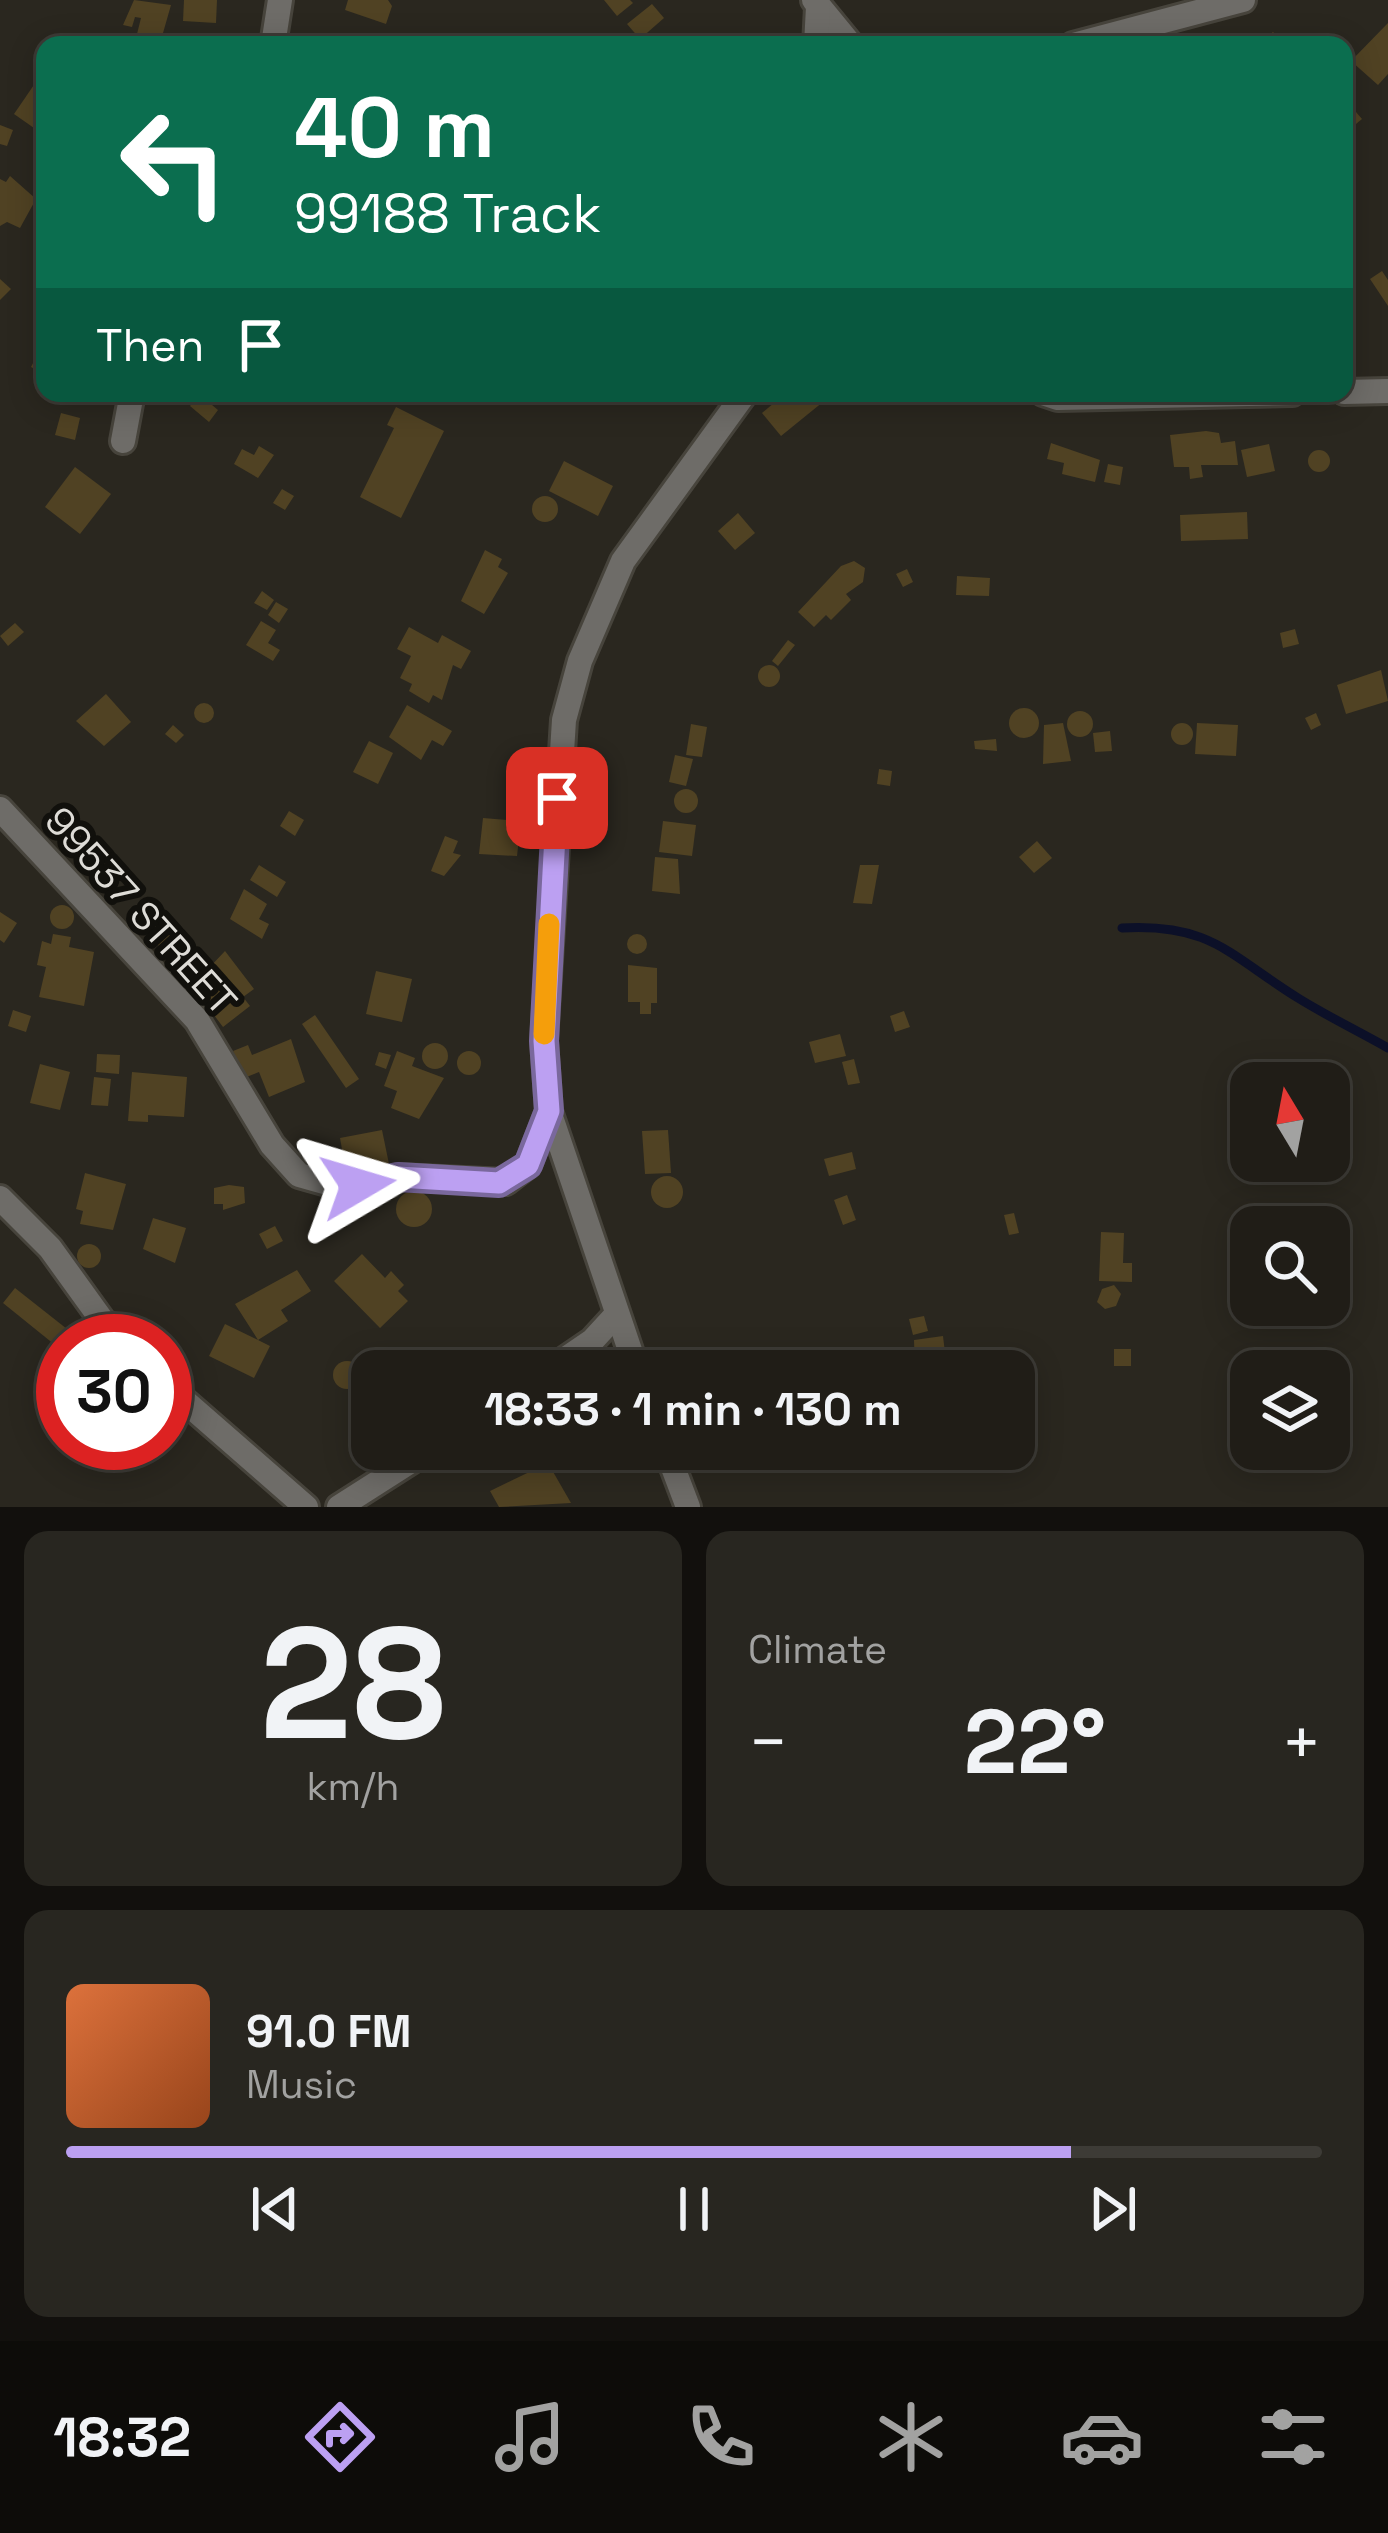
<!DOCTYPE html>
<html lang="en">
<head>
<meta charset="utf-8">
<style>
	:root { --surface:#201d17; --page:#282620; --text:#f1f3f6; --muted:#a2a2a1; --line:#3d3b36; --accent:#bca0f2 }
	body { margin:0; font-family:"Space Grotesk",sans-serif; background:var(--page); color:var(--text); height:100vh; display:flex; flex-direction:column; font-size:45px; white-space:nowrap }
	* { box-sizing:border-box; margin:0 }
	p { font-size:39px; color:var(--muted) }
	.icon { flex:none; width:66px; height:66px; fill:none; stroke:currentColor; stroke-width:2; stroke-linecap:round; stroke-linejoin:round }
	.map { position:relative; height:1507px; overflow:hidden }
	.sheet { display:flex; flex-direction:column; gap:24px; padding:24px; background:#12100d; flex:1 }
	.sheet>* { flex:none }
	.guide { position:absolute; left:36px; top:36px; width:1317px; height:366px; border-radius:24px; box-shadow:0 6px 30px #0003,0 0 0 3px var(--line); background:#0b6e4f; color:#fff; overflow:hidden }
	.needle { width:78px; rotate:350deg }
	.fabs { position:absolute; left:1230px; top:1062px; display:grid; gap:24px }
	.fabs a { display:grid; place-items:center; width:120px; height:120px; border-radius:24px; background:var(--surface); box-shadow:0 6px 30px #0003,0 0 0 3px var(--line); font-size:60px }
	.speed { position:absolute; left:36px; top:1314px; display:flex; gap:24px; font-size:60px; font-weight:700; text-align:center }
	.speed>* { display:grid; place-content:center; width:156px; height:156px; border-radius:50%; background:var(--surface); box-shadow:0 6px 30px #0003,0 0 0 3px var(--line); line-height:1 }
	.speed .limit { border:18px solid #d22; background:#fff; color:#111 }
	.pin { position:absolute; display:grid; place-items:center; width:102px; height:102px; color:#fff; margin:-51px; border-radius:24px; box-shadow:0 6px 18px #0006 }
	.me { position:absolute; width:132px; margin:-66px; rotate:83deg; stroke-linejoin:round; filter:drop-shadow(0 0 9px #0008) }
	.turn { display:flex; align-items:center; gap:42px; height:252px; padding:0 60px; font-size:54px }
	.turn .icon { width:156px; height:156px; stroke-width:2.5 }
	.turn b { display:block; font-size:84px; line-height:102px }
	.then { display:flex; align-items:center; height:114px; padding:0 60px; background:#0003; gap:24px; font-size:45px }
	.big { font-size:90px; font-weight:700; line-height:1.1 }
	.sheet .card { flex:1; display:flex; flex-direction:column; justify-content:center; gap:18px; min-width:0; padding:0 42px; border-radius:24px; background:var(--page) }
	.sheet .dial { align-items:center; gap:0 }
	.dial b { font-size:156px; line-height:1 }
	.song { display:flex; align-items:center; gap:36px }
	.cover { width:144px; height:144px; border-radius:18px; background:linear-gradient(135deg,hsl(20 70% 55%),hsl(20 70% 35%)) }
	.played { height:12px; border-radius:6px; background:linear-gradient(90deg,var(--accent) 80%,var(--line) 80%) }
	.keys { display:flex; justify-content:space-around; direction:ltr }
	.heat { display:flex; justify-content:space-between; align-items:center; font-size:66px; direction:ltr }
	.sheet .tiles { flex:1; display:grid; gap:24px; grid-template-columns:1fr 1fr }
	.card:last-child { grid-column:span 2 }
	.trip { position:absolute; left:351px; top:1350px; width:684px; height:120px; border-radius:24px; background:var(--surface); box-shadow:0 6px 30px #0003,0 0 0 3px var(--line); font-weight:700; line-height:120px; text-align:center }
	.tab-bar { display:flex; height:192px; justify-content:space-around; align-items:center; background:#0d0c09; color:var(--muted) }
	.tab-bar .icon { width:84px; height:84px }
	.tab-bar .active { color:var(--accent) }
	.tab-bar b { font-size:54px; color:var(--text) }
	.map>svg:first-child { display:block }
</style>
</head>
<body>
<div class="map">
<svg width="1388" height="1507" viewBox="0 0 1388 1507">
	<rect width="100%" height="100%" fill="#2a271f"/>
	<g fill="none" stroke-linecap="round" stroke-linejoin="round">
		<path stroke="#0c1028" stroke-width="9" d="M1122,928C1211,923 1229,955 1298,998C1327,1016 1358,1031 1388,1048"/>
	</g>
	<g fill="#504223">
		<path d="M134,0L171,5L161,40L137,34L141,18L135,17L132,27L123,25Z"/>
		<path d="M184,0H217L216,23L183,21Z"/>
		<path d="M348,0H388L392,6L386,24L345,10Z"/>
		<path d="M604,0H630L633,3L617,16Z"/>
		<path d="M652,4L664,18L640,39L627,24Z"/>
		<path d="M1388,23V74L1378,85L1351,61Z"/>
		<path d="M1273,32L1285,45H1258Z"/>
		<path d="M38,79L45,83V111L34,128L14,114Z"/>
		<path d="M1344,98L1362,119L1344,134Z"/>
		<path d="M0,125L13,130L7,146L0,144Z"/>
		<path d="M10,176L36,199L20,228L7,222L0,226V179L6,182Z"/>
		<path d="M1382,271L1388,280V306L1370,279Z"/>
		<path d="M0,279L11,289L0,300Z"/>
		<path d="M45,340V374L31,367Z"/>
		<path d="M786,393H834L781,436L762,413Z"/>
		<path d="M199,394L218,410L209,422L190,406Z"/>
		<path d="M396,407L444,431L401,518L360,497L394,428L387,425Z"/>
		<path d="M61,413L80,418L75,440L55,435Z"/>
		<path d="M1206,431L1219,433L1221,443L1235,441L1238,465H1201L1203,477L1190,479L1189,467H1174L1170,435Z"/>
		<path d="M1051,443L1100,460L1095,482L1062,474L1064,463L1047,459Z"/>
		<path d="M1269,444L1275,471L1247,477L1241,450Z"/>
		<path d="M259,446L274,455L258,478L234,464L242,449L254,455Z"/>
		<circle cx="1319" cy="461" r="11"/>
		<path d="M564,461L613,486L598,516L549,491Z"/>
		<path d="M1108,464L1123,467L1120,485L1104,482Z"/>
		<path d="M75,467L111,494L80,534L45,507Z"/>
		<path d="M282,489L294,496L285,510L273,503Z"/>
		<circle cx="545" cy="509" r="13"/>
		<path d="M1247,512L1248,539L1181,541L1180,515Z"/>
		<path d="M738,513L755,533L735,550L718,531Z"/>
		<path d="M485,550L502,559L498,567L508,573L484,614L461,601Z"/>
		<path d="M854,561L865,568L863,582L846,594L851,600L831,620L826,615L814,627L798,612L841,566Z"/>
		<path d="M907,569L913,582L903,587L896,574Z"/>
		<path d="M957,576L990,578L989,596L956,595Z"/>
		<path d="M262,591L274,600L267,610L254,603Z"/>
		<path d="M276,602L288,609L279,623L268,615Z"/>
		<path d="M261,621L276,630L268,643L280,650L273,661L246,645Z"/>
		<path d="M15,623L24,632L8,646L0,636Z"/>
		<path d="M409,627L438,643L442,635L471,651L461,669L453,665L442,700L433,695L429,703L409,691L412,684L400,678L411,656L397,649Z"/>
		<path d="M1295,629L1299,644L1283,648L1280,633Z"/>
		<path d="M788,640L795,645L778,666L772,661Z"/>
		<circle cx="769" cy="676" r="11"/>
		<path d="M1381,670L1388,701L1346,714L1337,685Z"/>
		<path d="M106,694L131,722L104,746L76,721Z"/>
		<circle cx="204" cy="713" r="10"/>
		<path d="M407,705L452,731L443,746L432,740L421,760L389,737Z"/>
		<circle cx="1024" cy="723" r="15"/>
		<circle cx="1080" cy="724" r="13"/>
		<path d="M1316,713L1321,725L1311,730L1305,718Z"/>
		<path d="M1063,723L1071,761L1043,764L1044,725Z"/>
		<path d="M1197,723L1238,725L1236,756L1195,754Z"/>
		<circle cx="1182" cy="734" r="11"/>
		<path d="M691,724L707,727L702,757L686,755Z"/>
		<path d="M173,725L184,735L176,743L165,734Z"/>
		<path d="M1110,731L1112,751L1095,752L1093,733Z"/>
		<path d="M996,739L997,751L975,749L974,741Z"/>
		<path d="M369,741L393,753L378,784L353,772Z"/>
		<path d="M675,755L693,759L686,786L669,782Z"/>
		<path d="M879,769L892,771L890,786L877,784Z"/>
		<circle cx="686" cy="801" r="12"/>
		<path d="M289,811L304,820L295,836L280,826Z"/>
		<path d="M483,818L507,820L506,828L520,830L517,856L479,854Z"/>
		<path d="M663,821L696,825L692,856L659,852Z"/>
		<path d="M445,836L458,841L453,853L461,855L444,876L431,871Z"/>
		<path d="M1037,841L1052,858L1034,873L1019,857Z"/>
		<path d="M655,857L678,859L680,894L652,891Z"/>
		<path d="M259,865L286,882L277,897L250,880Z"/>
		<path d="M860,865H879L872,904L853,903Z"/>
		<path d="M244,889L267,904L259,919L269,924L262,939L230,919Z"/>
		<circle cx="62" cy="917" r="12"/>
		<path d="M0,912L17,923L4,943L0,940Z"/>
		<path d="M170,927L186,951L169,962L153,937Z"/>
		<circle cx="637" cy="944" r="10"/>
		<path d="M53,934L71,937L69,947L94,952L84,1006L39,997L46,967L37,965L42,941L51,944Z"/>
		<path d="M225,951L254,989L243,997L250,1006L223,1027L192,986Z"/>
		<path d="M628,965L657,968V1003H651V1014H640V1002H628Z"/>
		<path d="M376,971L412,979L402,1022L366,1014Z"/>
		<path d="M13,1010L31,1016L26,1032L8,1026Z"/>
		<path d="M904,1011L910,1027L895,1032L890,1016Z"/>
		<path d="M315,1015L359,1079L346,1088L302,1024Z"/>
		<path d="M840,1034L846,1056L815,1063L809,1042Z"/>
		<path d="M291,1039L305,1082L269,1097L259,1072L244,1078L233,1051L248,1045L252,1055Z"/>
		<circle cx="435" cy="1056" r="13"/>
		<path d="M397,1051L415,1058L412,1066L444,1078L419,1119L391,1108L397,1091L384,1086Z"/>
		<circle cx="469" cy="1063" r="12"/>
		<path d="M379,1052L391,1055L386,1069L375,1065Z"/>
		<path d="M97,1054L120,1055L119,1074L96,1072Z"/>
		<path d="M854,1059L860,1083L848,1085L842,1062Z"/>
		<path d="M40,1064L70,1072L60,1110L30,1103Z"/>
		<path d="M132,1072L187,1077L184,1117L148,1115V1122L128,1121Z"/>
		<path d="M94,1077L111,1079L108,1106L91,1105Z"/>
		<path d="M382,1130L389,1164L346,1172L340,1138Z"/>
		<path d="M668,1130L671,1173L645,1174L642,1131Z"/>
		<path d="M852,1152L856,1169L829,1176L824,1159Z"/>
		<path d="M85,1173L126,1184L113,1230L80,1224L83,1211L76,1209Z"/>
		<circle cx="667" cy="1192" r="16"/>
		<path d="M229,1185L244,1187L245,1203L223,1210V1204H214V1188Z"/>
		<circle cx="414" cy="1209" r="18"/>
		<path d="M847,1195L856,1220L843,1225L834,1200Z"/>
		<path d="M1014,1213L1019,1233L1009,1235L1004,1215Z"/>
		<path d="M153,1218L186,1228L175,1263L143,1249Z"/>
		<path d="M275,1226L283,1241L267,1249L259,1234Z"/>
		<path d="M1101,1232L1124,1233L1123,1263H1132V1282L1099,1281Z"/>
		<circle cx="89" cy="1256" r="12"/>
		<path d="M362,1254L385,1278L391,1271L404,1285L398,1291L408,1301L380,1328L334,1281Z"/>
		<path d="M297,1270L311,1291L281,1310L288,1321L258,1340L270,1346L254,1378L209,1356L225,1324L258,1340L235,1304Z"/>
		<path d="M1114,1285L1121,1294L1116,1306L1105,1309L1097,1302L1102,1289Z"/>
		<path d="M15,1288L67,1329L55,1345L3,1303Z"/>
		<path d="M924,1316L928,1331L913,1335L909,1319Z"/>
		<path d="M943,1336L946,1361L939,1362L940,1371H915L914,1340Z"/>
		<rect x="1114" y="1349" width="17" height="17"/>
		<circle cx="347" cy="1375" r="14"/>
		<path d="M548,1463L571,1503L499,1507L490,1491Z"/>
	</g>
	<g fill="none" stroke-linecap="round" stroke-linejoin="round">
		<defs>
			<g id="street">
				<path d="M814,0L851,45"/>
				<path d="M273,45L280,0"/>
				<path d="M816,45L818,7"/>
				<path d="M1073,45L1243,0"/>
				<path d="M1344,392L1388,391"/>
				<path d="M1043,393L1058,398L1292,393"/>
				<path d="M123,441L132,393"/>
				<path d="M0,809L197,1020L272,1145L299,1175L338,1186L399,1177L506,1182L528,1165L549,1111"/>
				<path d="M0,1198L50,1248L117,1341"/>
				<path d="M548,1371L592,1341L615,1316"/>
				<path d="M637,1371L549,1111L544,1041L564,720L580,661L623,561L745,393"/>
				<path d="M165,1384L306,1507"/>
				<path d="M666,1449L688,1507"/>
				<path d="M339,1507L430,1449"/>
			</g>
		</defs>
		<use href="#street" stroke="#47443c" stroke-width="30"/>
		<use href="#street" stroke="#6e6c68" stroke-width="24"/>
	</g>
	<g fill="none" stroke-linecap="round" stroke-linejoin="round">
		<defs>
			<path id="route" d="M358,1185L398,1177L499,1183L528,1165L549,1111L544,1041L557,798"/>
		</defs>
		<use href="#route" stroke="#7a689d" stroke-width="30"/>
		<use href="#route" stroke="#bca0f2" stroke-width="21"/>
		<path stroke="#f59e0b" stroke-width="21" d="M544,1034L549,924"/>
	</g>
	<g text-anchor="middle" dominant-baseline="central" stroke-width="12" stroke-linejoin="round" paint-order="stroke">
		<g font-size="39" fill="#dedcd7" stroke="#11100c">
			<text transform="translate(141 911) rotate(48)">99537 STREET</text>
		</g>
	</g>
</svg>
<div class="fabs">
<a><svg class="needle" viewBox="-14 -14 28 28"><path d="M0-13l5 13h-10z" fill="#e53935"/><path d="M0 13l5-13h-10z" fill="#a2a2a1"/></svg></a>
<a><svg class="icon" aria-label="search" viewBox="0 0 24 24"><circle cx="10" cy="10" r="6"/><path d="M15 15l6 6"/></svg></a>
<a><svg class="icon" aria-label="layers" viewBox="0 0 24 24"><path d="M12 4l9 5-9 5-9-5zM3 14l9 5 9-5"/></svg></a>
</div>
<div class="speed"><div class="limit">30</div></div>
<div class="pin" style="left:557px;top:798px;background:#d93025"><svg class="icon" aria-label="arrive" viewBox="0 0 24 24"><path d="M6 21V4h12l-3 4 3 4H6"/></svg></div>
<svg class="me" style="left:358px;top:1185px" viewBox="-20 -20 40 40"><path d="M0-17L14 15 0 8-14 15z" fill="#bca0f2" stroke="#fff" stroke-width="4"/></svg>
<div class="trip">18:33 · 1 min · 130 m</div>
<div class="guide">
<div class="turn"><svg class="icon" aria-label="left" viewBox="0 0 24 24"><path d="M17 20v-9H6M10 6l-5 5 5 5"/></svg><div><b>40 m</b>99188 Track</div></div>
<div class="then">Then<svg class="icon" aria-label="arrive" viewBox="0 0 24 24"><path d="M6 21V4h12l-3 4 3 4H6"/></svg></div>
</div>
</div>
<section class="sheet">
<div class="tiles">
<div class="card dial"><b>28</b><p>km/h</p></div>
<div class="card"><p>Climate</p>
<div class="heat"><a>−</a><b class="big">22°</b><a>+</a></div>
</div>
<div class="card">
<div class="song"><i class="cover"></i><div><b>91.0 FM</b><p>Music</p></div></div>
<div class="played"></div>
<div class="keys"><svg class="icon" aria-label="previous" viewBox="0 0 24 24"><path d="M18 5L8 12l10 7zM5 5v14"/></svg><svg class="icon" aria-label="pause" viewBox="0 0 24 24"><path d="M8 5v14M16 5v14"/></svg><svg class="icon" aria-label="next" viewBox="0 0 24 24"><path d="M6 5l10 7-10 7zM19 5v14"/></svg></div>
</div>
</div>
</section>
<nav class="tab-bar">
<b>18:32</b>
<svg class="icon active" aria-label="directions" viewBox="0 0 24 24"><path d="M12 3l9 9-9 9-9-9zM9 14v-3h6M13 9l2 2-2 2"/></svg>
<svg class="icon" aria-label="music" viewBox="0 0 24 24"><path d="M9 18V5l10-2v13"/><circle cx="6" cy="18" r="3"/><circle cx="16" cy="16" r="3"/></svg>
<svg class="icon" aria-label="phone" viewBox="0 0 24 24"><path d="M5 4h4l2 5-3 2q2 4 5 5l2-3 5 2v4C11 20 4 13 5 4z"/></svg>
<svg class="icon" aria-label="climate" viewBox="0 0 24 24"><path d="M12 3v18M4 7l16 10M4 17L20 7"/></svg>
<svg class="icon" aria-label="car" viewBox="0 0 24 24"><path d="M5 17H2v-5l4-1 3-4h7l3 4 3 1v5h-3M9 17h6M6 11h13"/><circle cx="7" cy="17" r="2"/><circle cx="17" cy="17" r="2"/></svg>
<svg class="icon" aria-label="filters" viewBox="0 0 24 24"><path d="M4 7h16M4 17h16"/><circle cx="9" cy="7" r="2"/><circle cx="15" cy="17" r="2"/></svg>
</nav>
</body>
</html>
